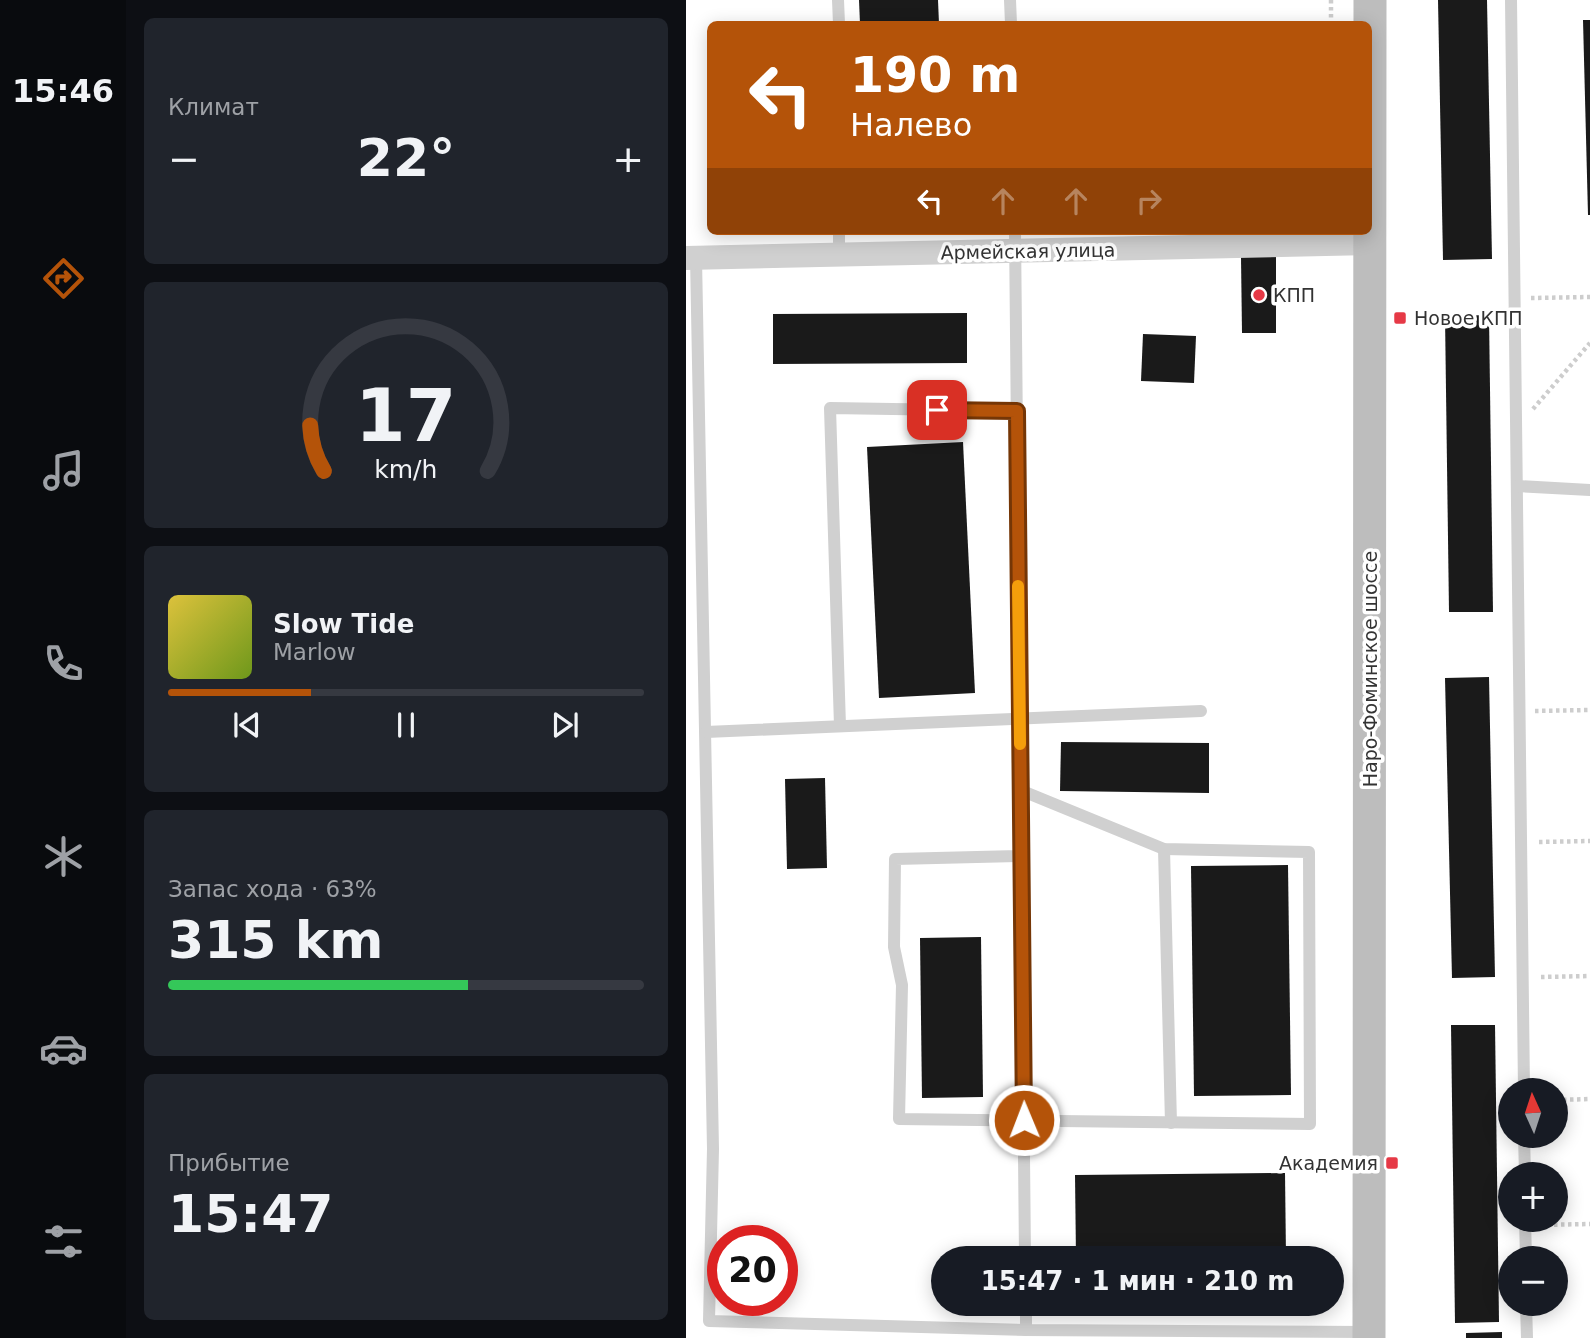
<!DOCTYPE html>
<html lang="ru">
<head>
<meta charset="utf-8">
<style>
	:root { --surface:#171b24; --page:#20242c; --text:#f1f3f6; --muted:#9ea1a6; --line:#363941; --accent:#b45309 }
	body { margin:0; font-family:"DejaVu Sans",sans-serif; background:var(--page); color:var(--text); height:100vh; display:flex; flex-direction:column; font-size:26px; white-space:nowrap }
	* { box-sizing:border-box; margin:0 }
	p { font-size:23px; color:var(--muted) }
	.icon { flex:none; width:38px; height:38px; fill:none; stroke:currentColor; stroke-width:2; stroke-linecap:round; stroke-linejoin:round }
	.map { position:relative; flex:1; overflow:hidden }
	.panel { display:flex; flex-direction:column; gap:18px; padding:18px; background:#0d0f14; width:560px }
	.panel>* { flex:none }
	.guide { position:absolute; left:21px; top:21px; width:665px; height:214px; border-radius:10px; box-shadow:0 4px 18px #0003; background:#b45309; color:#fff; overflow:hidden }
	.needle { width:46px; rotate:357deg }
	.fabs { position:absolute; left:812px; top:1078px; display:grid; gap:14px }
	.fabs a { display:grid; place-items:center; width:70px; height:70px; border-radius:50%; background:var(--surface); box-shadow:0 4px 18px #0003; font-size:35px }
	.speed { position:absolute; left:21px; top:1225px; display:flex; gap:14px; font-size:35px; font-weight:700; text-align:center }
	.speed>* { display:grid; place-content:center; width:91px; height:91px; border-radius:50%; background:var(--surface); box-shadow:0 4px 18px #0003; line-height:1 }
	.speed .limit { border:10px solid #d22; background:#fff; color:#111 }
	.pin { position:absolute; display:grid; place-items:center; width:60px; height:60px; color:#fff; margin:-30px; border-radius:14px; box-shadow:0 4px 10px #0006 }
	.me { position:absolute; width:77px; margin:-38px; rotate:359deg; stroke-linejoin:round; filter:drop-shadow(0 0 5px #0008) }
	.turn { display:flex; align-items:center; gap:24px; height:147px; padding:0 28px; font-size:32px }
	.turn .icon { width:91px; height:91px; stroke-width:2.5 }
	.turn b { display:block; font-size:49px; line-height:60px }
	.lanes { display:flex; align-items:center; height:66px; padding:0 28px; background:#0003; justify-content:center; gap:35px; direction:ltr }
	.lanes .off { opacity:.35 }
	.big { font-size:52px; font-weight:600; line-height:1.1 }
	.panel .tile { flex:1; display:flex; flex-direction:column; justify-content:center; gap:10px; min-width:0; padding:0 24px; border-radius:10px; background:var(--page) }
	.panel .dial { align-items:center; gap:0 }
	.dial svg { height:182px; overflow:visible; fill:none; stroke:var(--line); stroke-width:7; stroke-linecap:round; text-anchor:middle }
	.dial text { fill:var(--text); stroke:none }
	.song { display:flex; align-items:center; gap:21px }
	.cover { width:84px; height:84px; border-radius:10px; background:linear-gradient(135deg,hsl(50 70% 55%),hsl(80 70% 35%)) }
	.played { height:7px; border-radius:4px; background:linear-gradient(90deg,var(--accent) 30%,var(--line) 30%) }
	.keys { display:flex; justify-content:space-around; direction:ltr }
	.heat { display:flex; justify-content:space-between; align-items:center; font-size:38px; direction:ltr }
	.charge { height:10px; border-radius:5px; background:linear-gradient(90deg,#34c759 63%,var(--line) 0) }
	.trip { position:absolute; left:245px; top:1246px; width:413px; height:70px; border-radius:35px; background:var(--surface); box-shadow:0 4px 18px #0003; font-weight:600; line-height:70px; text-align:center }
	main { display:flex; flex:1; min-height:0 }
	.tab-bar { display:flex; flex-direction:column; width:126px; justify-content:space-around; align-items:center; background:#090b0e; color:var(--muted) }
	.tab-bar .icon { width:49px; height:49px }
	.tab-bar .selected { color:var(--accent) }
	.tab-bar b { font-size:32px; color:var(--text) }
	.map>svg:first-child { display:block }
</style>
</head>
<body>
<main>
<nav class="tab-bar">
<b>15:46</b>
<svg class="icon selected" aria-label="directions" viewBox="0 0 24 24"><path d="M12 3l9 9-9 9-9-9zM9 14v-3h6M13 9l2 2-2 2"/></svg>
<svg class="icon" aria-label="music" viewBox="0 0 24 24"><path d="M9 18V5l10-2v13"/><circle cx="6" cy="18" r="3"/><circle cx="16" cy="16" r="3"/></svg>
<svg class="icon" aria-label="phone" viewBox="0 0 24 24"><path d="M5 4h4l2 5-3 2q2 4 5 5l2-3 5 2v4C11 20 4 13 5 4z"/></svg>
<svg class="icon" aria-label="climate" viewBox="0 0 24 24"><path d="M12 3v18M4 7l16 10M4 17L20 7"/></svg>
<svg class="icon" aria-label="car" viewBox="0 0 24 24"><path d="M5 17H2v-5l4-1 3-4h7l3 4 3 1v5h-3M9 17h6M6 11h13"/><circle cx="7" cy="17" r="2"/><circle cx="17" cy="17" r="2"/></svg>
<svg class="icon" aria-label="filters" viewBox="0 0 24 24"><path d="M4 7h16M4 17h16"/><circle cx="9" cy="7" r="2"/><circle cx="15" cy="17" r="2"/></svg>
</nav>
<section class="panel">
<div class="tile"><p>Климат</p>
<div class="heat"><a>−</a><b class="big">22°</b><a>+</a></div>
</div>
<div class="tile dial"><svg viewBox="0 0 100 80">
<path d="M14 69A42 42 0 1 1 86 69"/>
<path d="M14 69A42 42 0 0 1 8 49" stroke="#b45309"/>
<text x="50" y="56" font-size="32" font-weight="700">17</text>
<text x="50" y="72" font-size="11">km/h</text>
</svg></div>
<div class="tile">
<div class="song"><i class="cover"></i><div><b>Slow Tide</b><p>Marlow</p></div></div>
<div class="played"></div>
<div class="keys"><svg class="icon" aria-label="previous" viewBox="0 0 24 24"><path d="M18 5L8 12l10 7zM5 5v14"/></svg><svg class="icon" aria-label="pause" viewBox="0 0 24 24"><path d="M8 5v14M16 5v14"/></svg><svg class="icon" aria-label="next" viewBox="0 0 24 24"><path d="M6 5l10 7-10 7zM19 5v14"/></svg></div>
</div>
<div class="tile"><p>Запас хода · 63%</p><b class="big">315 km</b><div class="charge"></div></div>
<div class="tile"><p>Прибытие</p><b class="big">15:47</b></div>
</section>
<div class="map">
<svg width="904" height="1338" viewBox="0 0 904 1338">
	<rect width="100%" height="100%" fill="#fff"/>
	<g fill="#1a1a1a">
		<path d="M173,0H252L253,24H174Z"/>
		<path d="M752,0H801L806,259L757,260Z"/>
		<path d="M897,20H904V215H902Z"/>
		<path d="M555,257H590V333H556Z"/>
		<path d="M281,313V363L87,364V314Z"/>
		<path d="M803,315L807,612H763L759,316Z"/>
		<path d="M457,334L510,336L508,383L455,381Z"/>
		<path d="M277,442L289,693L193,698L181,447Z"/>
		<path d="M803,677L809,977L766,978L759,678Z"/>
		<path d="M375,742L523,743V793L374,791Z"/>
		<path d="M139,778L141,868L101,869L99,779Z"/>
		<path d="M602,865L605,1095L508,1096L505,866Z"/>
		<path d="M295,937L297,1097L236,1098L234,938Z"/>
		<path d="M765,1025H809L813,1322L769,1323Z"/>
		<path d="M599,1173L600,1258H390L389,1175Z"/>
		<path d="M816,1332V1338H780V1333Z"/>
	</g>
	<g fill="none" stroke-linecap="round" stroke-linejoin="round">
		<g stroke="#cdcdcd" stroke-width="4.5" stroke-dasharray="3.5 3.5" stroke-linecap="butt">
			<path d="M645,0V24"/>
			<path d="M845,298L904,297"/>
			<path d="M847,409L904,343"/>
			<path d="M849,711L904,710"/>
			<path d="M853,842L904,841"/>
			<path d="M855,977L904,976"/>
			<path d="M870,1100L904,1099"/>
			<path d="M854,1225L904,1224"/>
		</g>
		<g stroke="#d0d0d0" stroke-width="12">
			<path d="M152,0L153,24"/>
			<path d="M324,0L325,24"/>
			<path d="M825,0L838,1090"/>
			<path d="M153,231V255"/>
			<path d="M329,231L339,1258"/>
			<path d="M10,258L27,1149L23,1321L340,1330L682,1332"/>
			<path d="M831,486L904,490"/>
			<path d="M154,726L144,408L331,411"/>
			<path d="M20,732L515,711"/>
			<path d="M334,790L478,849L623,852L624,1124L213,1119L216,985L208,947L209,859L335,856"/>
			<path d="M478,849L485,1123"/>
			<path d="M838,1136L839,1174"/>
			<path d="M839,1220L840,1258"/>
			<path d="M340,1304V1330"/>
			<path d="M840,1304L841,1338"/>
		</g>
		<path stroke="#d0d0d0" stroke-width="24" d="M0,258L684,243"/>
		<path stroke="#bdbdbd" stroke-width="33" d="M683,1338L684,0"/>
	</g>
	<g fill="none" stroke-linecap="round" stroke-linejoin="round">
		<defs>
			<path id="route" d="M251,410L331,411L338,1120"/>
		</defs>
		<use href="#route" stroke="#753606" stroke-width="18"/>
		<use href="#route" stroke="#b45309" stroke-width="12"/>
		<path stroke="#f59e0b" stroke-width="12" d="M332,586L334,744"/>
	</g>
	<g fill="#e63946" stroke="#fff" stroke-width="2.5">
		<circle cx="573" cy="295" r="7"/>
		<rect x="707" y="311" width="14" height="14" rx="3.5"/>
		<rect x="699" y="1156" width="14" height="14" rx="3.5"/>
	</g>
	<g text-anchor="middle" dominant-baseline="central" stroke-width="7" stroke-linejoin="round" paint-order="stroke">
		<g font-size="19" fill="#333" stroke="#fff">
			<text transform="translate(342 251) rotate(-1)">Армейская улица</text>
			<text transform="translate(684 669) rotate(-90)">Наро-Фоминское шоссе</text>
		</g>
		<g font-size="19" fill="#333" stroke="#fff" text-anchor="start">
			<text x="587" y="295">КПП</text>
			<text x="728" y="318">Новое КПП</text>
			<text x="692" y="1163" text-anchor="end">Академия</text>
		</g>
	</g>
</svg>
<div class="fabs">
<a><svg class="needle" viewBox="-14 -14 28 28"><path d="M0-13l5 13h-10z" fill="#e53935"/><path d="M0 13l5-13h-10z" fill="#9ea1a6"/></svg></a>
<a>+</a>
<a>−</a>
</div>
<div class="speed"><div class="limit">20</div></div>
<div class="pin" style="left:251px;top:410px;background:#d93025"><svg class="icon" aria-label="arrive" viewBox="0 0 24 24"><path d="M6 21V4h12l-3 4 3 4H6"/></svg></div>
<svg class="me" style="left:338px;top:1120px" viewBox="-20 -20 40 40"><circle r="17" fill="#b45309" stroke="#fff" stroke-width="3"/><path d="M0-11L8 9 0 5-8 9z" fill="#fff"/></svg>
<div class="trip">15:47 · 1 мин · 210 m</div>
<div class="guide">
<div class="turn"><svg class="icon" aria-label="left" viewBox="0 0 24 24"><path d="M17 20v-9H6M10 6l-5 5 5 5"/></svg><div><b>190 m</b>Налево</div></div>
<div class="lanes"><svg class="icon" aria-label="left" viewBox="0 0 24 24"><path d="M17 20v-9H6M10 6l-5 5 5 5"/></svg><svg class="icon off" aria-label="ahead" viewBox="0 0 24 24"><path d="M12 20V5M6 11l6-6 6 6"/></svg><svg class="icon off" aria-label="ahead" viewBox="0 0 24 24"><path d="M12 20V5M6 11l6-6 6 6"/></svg><svg class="icon off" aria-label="right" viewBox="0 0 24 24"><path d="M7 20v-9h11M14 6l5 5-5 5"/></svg></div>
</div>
</div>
</main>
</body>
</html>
